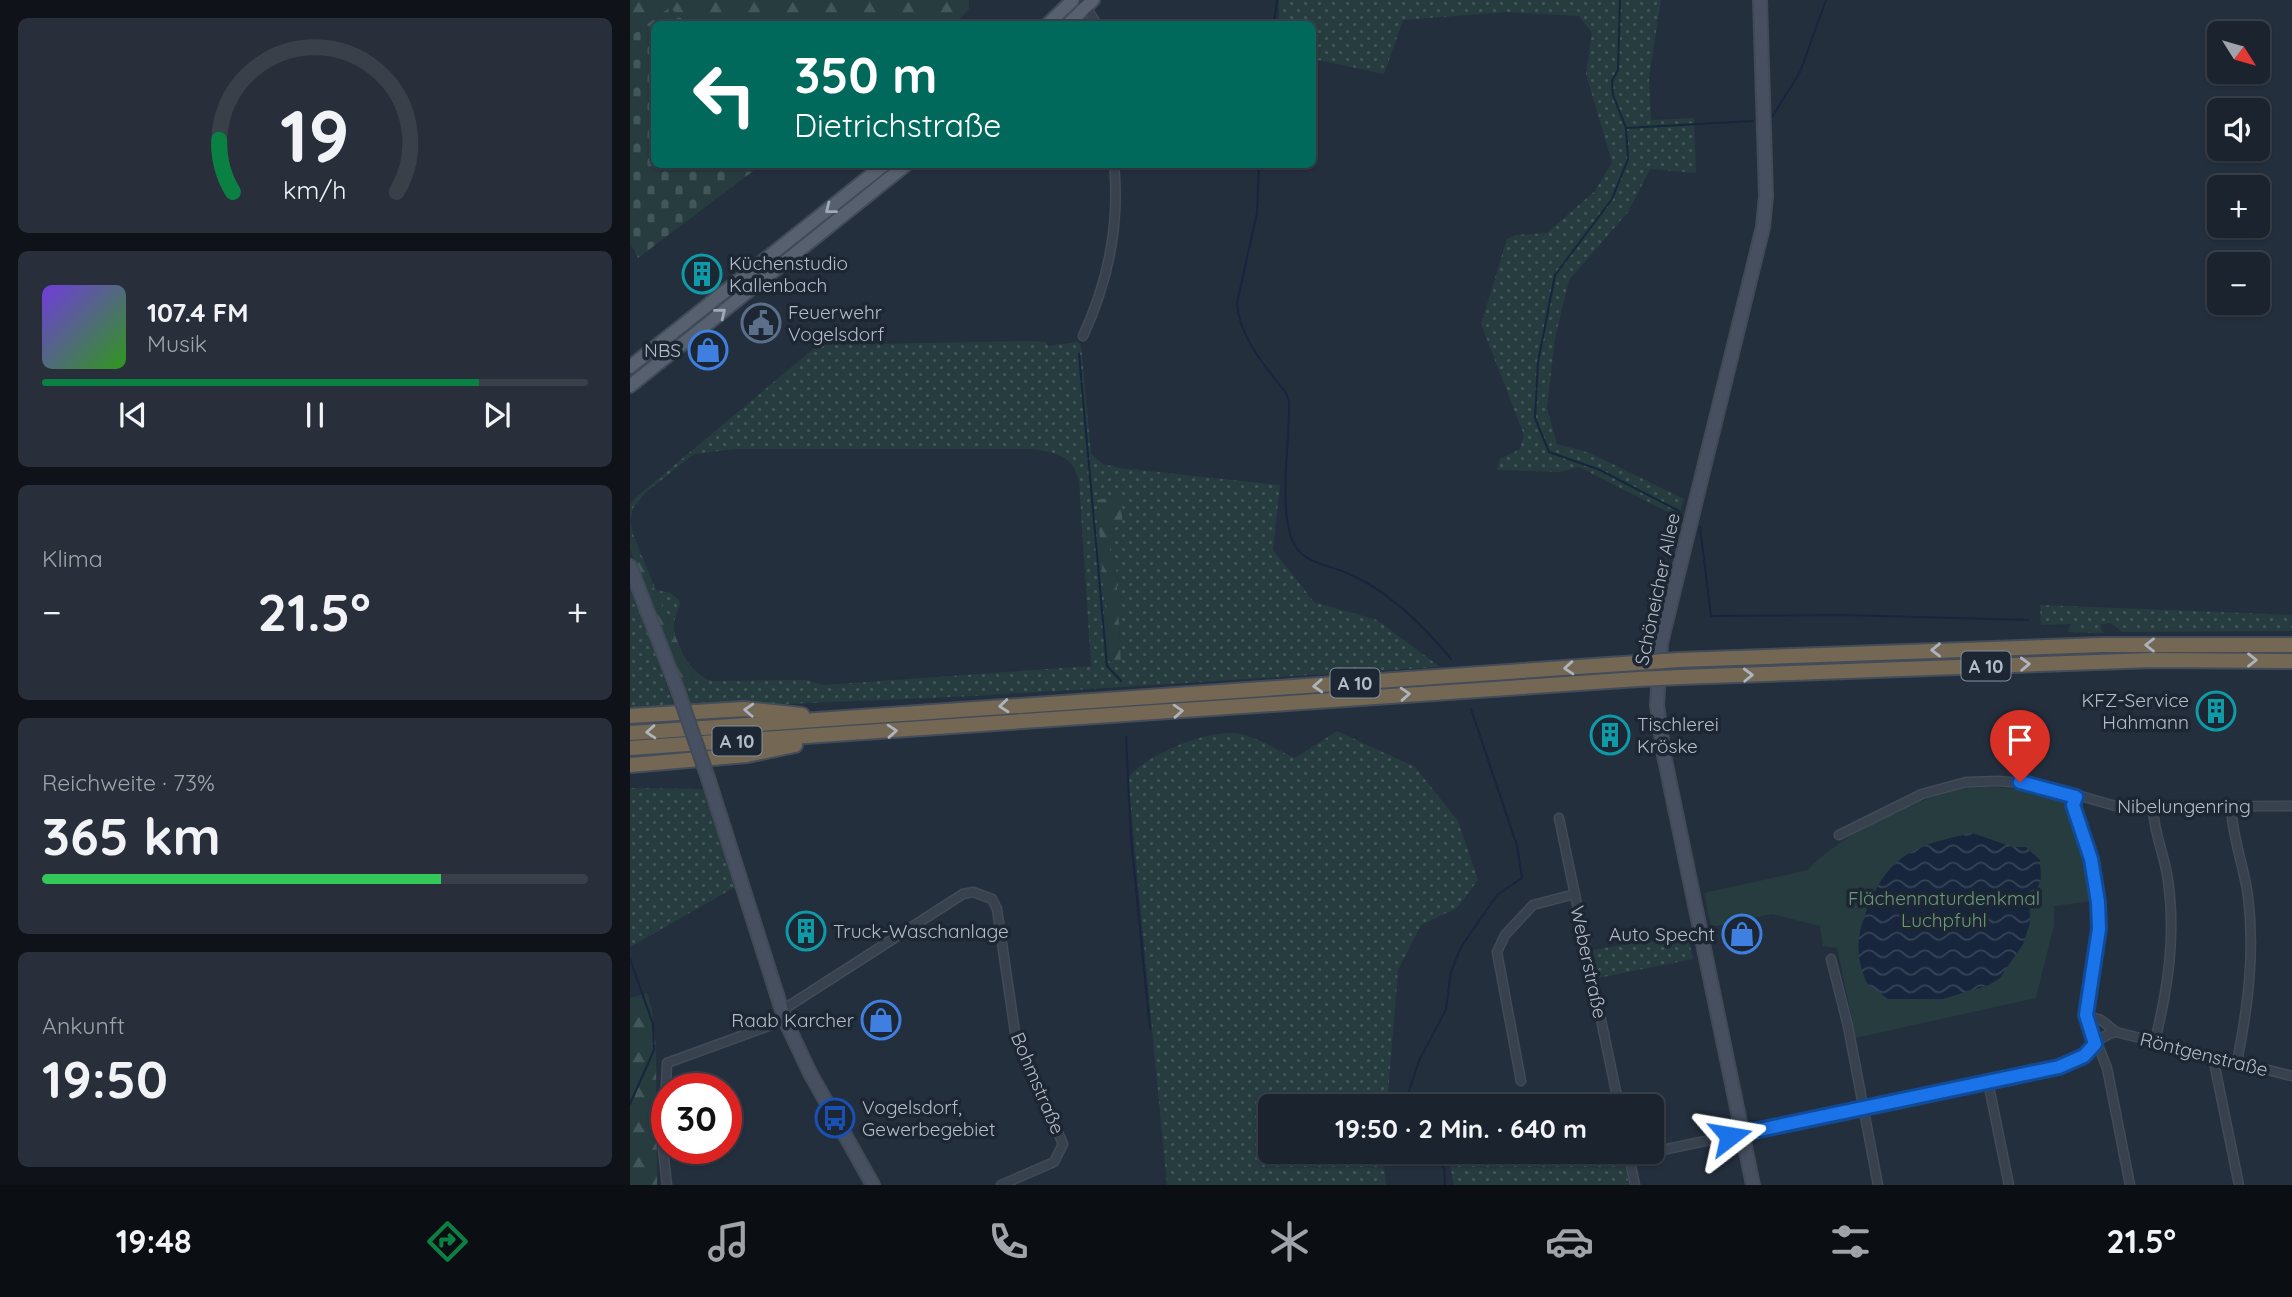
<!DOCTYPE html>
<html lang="de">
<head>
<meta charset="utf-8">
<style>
	:root { --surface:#1b232e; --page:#282f3a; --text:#f1f3f6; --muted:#a0a4aa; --line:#39404a; --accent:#0b8043 }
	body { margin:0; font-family:Quicksand,sans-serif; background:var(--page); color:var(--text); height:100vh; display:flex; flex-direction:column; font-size:26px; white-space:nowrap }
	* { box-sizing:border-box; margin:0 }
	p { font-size:23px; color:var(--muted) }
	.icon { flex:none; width:38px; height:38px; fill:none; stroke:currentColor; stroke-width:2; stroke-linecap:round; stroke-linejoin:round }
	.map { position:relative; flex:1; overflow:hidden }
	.details { display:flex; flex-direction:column; gap:18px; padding:18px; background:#0f1319; width:630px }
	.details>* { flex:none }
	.banner { position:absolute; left:21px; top:21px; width:665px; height:147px; border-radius:10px; box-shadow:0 2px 5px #0004,0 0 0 2px var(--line); background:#00695c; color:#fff; overflow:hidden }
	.needle { width:46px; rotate:127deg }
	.controls { position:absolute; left:1577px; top:21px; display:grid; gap:14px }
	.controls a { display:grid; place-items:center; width:63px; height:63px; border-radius:10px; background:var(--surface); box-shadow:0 2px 5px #0004,0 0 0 2px var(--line); font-size:35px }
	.speed { position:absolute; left:21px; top:1073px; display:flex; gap:14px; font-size:35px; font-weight:700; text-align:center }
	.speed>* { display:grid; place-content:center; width:91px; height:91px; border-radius:50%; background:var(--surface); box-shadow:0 2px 5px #0004,0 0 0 2px var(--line); line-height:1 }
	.speed .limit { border:10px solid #d22; background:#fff; color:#111 }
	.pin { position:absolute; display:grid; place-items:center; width:60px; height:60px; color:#fff; margin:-72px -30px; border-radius:50% 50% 50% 0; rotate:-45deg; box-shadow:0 0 7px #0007 }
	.pin .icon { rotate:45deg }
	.me { position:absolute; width:77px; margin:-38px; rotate:76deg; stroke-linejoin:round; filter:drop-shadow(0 0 5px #0008) }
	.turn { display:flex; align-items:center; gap:24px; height:147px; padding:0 28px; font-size:32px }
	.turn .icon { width:91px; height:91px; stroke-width:2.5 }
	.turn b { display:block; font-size:49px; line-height:60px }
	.big { font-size:52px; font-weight:800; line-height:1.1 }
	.details .card { flex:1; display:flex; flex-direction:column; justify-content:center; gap:10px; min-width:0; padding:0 24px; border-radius:10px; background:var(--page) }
	.details .dial { align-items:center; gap:0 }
	.dial svg { height:182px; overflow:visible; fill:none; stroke:var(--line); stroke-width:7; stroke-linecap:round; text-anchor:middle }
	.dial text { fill:var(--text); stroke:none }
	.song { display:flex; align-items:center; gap:21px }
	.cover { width:84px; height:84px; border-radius:10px; background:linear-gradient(135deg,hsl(260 70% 55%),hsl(110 70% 35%)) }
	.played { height:7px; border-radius:4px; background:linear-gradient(90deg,var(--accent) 80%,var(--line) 80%) }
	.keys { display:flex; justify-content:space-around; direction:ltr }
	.heat { display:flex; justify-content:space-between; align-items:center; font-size:38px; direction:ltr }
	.charge { height:10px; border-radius:5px; background:linear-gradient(90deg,#34c759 73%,var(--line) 0) }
	.trip { position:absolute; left:628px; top:1094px; width:406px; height:70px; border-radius:10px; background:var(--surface); box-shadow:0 2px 5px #0004,0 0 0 2px var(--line); font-weight:800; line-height:70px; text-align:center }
	.tabs { display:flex; height:112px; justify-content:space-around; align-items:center; background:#0b0e12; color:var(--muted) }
	.tabs .icon { width:49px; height:49px }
	.tabs .on { color:var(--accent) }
	.tabs b { font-size:32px; color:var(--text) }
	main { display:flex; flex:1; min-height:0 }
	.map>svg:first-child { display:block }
</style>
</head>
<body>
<main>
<section class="details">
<div class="card dial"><svg viewBox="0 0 100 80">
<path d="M14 69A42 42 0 1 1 86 69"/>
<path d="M14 69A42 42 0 0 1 8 46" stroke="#0b8043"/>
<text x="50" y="56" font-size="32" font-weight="700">19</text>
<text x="50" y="72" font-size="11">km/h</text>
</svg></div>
<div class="card">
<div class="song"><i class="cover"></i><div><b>107.4 FM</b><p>Musik</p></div></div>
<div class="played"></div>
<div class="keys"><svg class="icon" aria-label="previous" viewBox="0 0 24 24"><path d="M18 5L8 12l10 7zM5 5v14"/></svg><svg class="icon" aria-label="pause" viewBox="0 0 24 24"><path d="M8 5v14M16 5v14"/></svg><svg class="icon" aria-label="next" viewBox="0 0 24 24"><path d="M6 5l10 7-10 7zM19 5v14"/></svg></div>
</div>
<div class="card"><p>Klima</p>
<div class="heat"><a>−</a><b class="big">21.5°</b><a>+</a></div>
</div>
<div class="card"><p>Reichweite · 73%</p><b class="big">365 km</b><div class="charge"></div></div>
<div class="card"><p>Ankunft</p><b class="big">19:50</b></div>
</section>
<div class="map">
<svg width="1662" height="1185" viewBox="0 0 1662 1185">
	<defs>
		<pattern id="grass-dots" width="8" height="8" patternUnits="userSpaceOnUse" patternTransform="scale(1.75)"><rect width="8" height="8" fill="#263c3f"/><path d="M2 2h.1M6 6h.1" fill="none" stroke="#435659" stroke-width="1.8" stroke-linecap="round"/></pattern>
		<pattern id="forest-firs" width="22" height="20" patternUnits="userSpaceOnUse" patternTransform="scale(1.75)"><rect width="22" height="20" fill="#263c3f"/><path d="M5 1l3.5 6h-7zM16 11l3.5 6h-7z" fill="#435659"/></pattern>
		<pattern id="cemetery-stones" width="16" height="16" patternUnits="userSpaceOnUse" patternTransform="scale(1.75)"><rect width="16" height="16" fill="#263c3f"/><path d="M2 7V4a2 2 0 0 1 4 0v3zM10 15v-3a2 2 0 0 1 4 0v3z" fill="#435659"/></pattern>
		<pattern id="water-waves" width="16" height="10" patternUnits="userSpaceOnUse" patternTransform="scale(1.75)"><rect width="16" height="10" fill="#17263c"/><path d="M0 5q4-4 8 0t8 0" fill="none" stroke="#364457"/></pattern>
	</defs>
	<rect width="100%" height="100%" fill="#242f3e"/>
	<g fill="url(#grass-dots)" fill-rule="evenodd">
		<path d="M649,0H1031L1019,77L1021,120L1064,118L1066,173L1020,169L998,212L939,280L925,338L917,408L927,444L960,453L1054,499L1048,517L949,467L930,472L867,470L870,459L890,449L894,435L851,324L877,239L885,235L917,233L965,191L982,162L956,74L962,33L949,16L875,12L773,20L754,74L683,59L682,24H649Z"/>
		<path d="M398,341L416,342L418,346L447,342L451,345L461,454L473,464L490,468L650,485L643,550L684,602L747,620L810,667L345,696L59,708L53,684L63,677L0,533V505L5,498L188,345ZM105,449H405C429,454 443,456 449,481L461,666L194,685L176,680L81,681C63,675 46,648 44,629C43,619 49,611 50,601L41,593L26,590L4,537L0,522L3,508L15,493L64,454ZM489,495L481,526L479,561L486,567L491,663L479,661L467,500Z"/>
		<path d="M0,583L45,709H0Z"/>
		<path d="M1410,605L1662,615V631L1492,632L1481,623L1470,624L1473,633L1438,632L1441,624L1411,625Z"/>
		<path d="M707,731L785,767L828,821L848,880L827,908L791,925L768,970L757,1106H640V1152H753L756,1185H537L498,777C519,754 579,728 611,734C629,738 648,751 665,758Z"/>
		<path d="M0,788L75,789L105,887L0,947Z"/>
		<path d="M1058,935L1063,959L968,978L962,950Z"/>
		<path d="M834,1152H992L999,1185H824L818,1155Z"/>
	</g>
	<g fill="url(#forest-firs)">
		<path d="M0,0H339V9L325,24H61L39,8L0,37Z"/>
		<path d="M489,495L493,524L481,526L479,561L486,566L491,663L479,662L467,500Z"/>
		<path d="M0,533L63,677L53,684L0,549Z"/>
		<path d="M17,993L22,1010L26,1049L27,1185H0V998Z"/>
	</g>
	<path fill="url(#cemetery-stones)" d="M39,8L62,24H24V164L131,165L8,258L0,243V37Z"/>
	<path fill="#263c3f" d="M1345,786L1428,792C1450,809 1457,873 1463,901L1424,906V925L1406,998L1226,1038L1207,948L1193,946L1190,926L1142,914L1081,927L1074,893L1178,870C1208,835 1300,791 1345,786Z"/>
	<path fill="url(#water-waves)" d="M1342,833L1383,847H1396L1410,860L1411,879L1407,888L1399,891L1400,923L1393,944L1370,978L1359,985L1313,999H1258L1237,983C1226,958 1226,940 1235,915C1257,855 1282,846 1342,833Z"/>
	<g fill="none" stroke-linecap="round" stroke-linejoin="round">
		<g stroke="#17263c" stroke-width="2">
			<path d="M990,0L988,70L982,81L983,95L996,128L998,159L982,199L925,275L908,362L905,418L919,452L970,470L1049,511"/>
			<path d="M644,24L647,0"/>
			<path d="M1142,117L1170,72L1196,0"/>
			<path d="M996,128L1123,121"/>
			<path d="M629,164L627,213L607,303C609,338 636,367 656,393L659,402C660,443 649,499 661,537C669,563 696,564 717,573C757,590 794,626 821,659"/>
			<path d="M449,354L477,666L491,681"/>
			<path d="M1070,527L1081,616L1214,615L1398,620"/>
			<path d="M496,737L501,838L520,1029"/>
			<path d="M0,959L23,1024L24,1050L0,1104"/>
			<path d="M774,1106L789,1061L816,1009L821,972L831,947L867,895L892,878L887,846L841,709"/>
			<path d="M802,1152L814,1168L815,1185"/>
		</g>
		<defs>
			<g id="street">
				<path d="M451,0L467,24"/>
				<path d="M453,336C478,282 490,224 484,164"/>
				<path d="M1446,797L1443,805L1461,859L1468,902L1469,928L1456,1015L1477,1068L1500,1185"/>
				<path d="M1601,806C1602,837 1614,866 1618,896C1625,953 1618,1006 1607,1062"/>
				<path d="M1523,807C1523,831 1535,856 1538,880C1546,936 1538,987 1525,1041"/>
				<path d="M929,818L989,1106"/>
				<path d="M1209,835L1292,794L1336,782L1369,781L1412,785L1489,807L1662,806"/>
				<path d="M1201,959L1218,1026L1248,1185"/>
				<path d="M151,1011L333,894L343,892L362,899L367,909L385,1032L433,1144L424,1162L371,1185"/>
				<path d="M1456,1015L1471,1020L1486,1032"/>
				<path d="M1587,1057L1585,1067L1609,1185"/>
				<path d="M891,1081L867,952L875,935L903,905L945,894"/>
				<path d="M1358,1082L1379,1185"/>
				<path d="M998,1152L1005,1185"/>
				<path d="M999,1157L1429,1067C1454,1060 1463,1037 1486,1032L1662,1076"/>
				<path d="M37,1185L33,1149L37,1063L155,1020"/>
			</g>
			<g id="secondary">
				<path d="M0,566L48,691"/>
				<path d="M79,781L155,1020L180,1073L243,1185"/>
				<path d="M1123,1185L1034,755L1027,705L1031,643L1133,227L1136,196L1130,0"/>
			</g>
			<g id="primary">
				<path d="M418,24L443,0"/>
				<path d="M438,24L463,0"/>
				<path d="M0,367L255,164"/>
				<path d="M0,386L277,164"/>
			</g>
			<g id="highway">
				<path d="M1049,660L1473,645H1662"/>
				<path d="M1050,677L1523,660L1662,661"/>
				<path d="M0,716L114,709L172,715"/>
				<path d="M0,733L1007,663"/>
				<path d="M0,748L1008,679"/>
				<path d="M0,765L117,755L165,745"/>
			</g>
		</defs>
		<use href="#street" stroke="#414a57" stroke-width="11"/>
		<use href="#secondary" stroke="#414a57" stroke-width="16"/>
		<use href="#primary" stroke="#414a57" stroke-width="16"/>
		<use href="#highway" stroke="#434c59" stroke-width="18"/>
		<use href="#street" stroke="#38414e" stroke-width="8"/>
		<use href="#secondary" stroke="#465061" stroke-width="12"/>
		<use href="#primary" stroke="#56606e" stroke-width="12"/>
		<use href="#highway" stroke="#746855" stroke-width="14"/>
		<defs>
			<path id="secondary-bridge" d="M48,691L79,781"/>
			<g id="highway-bridge">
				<path d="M1007,663L1049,660"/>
				<path d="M1008,679L1050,677"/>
			</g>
		</defs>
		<use href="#secondary-bridge" stroke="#414a57" stroke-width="16" stroke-linecap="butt"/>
		<use href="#highway-bridge" stroke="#434c59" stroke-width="18" stroke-linecap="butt"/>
		<use href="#secondary-bridge" stroke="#465061" stroke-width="12"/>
		<use href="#highway-bridge" stroke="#746855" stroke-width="14"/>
	</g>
	<defs><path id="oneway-chevron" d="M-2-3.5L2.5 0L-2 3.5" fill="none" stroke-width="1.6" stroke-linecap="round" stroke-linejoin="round" transform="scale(1.75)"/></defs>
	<g stroke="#a1aab7">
		<use href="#oneway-chevron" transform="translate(200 209) rotate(142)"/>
		<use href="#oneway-chevron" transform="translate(91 313) rotate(-39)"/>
	</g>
	<g stroke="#aeb4bd">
		<use href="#oneway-chevron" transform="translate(1520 645) rotate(-180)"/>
		<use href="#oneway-chevron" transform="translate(1306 650) rotate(179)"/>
		<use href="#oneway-chevron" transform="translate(1622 660)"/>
		<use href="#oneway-chevron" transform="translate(1395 664) rotate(-2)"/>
		<use href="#oneway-chevron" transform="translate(939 668) rotate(176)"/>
		<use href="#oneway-chevron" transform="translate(1118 675) rotate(-2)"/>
		<use href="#oneway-chevron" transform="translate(688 686) rotate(177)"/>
		<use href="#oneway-chevron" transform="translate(775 694) rotate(-4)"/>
		<use href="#oneway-chevron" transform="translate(374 706) rotate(175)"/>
		<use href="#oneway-chevron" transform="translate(119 710) rotate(-177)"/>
		<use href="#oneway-chevron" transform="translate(548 711) rotate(-4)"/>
		<use href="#oneway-chevron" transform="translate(262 731) rotate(-4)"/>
		<use href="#oneway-chevron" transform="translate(21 732) rotate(176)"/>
	</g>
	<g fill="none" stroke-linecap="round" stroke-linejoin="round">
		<defs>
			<path id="route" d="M1100,1136L1429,1067L1454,1056L1465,1044L1456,1015L1469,929L1468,902L1461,859L1443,805L1446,797L1390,782"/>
		</defs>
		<use href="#route" stroke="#114b97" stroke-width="18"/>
		<use href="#route" stroke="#1a73e8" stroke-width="12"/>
	</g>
	<defs>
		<symbol id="building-ring" viewBox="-11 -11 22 22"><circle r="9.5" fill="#1d2633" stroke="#0f9aa8" stroke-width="1.5"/><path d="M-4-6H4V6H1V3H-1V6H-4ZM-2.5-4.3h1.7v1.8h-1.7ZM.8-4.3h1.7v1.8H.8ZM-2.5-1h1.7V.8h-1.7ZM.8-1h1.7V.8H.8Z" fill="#0f9aa8"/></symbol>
		<symbol id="civic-ring" viewBox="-11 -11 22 22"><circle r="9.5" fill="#1d2633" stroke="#5c6f8a" stroke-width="1.5"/><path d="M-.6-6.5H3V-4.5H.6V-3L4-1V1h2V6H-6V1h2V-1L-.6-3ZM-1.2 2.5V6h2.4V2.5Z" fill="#5c6f8a"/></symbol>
		<symbol id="shop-ring" viewBox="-11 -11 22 22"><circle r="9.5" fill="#1d2633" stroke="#3f7fe0" stroke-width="1.5"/><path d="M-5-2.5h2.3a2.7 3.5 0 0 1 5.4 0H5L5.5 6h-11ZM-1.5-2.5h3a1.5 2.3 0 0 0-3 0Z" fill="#3f7fe0"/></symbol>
		<symbol id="bus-ring" viewBox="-11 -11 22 22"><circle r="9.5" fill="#1d2633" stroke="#1a4fb4" stroke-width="1.5"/><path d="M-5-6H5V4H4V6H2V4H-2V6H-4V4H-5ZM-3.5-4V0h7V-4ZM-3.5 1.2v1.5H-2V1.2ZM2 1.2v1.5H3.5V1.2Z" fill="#1a4fb4"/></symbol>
	</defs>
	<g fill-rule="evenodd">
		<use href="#building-ring" x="50" y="252" width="44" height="44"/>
		<use href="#civic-ring" x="109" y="301" width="44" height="44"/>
		<use href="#shop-ring" x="56" y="328" width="44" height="44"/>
		<use href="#building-ring" x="1564" y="689" width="44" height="44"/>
		<use href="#building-ring" x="958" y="713" width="44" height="44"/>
		<use href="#building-ring" x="154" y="909" width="44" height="44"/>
		<use href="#shop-ring" x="1090" y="912" width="44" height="44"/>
		<use href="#shop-ring" x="229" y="998" width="44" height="44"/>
		<use href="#bus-ring" x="183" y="1096" width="44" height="44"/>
	</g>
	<g text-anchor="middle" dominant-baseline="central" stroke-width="7" stroke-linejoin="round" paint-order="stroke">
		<g fill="#1d2633" stroke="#878f9c" stroke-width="2">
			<rect x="1331.5" y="651.5" width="49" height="29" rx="5"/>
			<rect x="700.5" y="668.5" width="49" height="29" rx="5"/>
			<rect x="82.5" y="726.5" width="49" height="29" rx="5"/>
		</g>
		<g font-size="18" font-weight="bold" fill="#b4bcc9">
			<text x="1356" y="666">A 10</text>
			<text x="725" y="683">A 10</text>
			<text x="107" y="741">A 10</text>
		</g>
		<g font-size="19" fill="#b4bcc9" stroke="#1d2633" text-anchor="start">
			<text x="99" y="263">Küchenstudio<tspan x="99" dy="22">Kallenbach</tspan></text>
			<text x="158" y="312">Feuerwehr<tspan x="158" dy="22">Vogelsdorf</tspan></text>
			<text x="51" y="350" text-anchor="end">NBS</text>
			<text x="1559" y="700" text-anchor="end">KFZ-Service<tspan x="1559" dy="22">Hahmann</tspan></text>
			<text x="1007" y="724">Tischlerei<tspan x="1007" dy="22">Kröske</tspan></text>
			<text x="203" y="931">Truck-Waschanlage</text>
			<text x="1085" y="934" text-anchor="end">Auto Specht</text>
			<text x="224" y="1020" text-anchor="end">Raab Karcher</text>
			<text x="232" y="1107">Vogelsdorf,<tspan x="232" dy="22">Gewerbegebiet</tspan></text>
		</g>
		<g font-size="19" fill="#b4bcc9" stroke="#1d2633">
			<text transform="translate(1027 589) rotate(-78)">Schöneicher Allee</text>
			<text x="1554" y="806">Nibelungenring</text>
			<text transform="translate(959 962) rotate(78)">Weberstraße</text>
			<text transform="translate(1574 1054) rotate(14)">Röntgenstraße</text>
			<text transform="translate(408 1083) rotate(67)">Bohmstraße</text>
		</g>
		<g font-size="19" fill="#6b9a76" stroke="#1d2633">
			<text x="1314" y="898">Flächennaturdenkmal<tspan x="1314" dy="22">Luchpfuhl</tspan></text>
		</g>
	</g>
</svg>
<div class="controls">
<a><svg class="needle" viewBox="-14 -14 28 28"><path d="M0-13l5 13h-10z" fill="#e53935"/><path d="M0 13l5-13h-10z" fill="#a0a4aa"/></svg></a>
<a><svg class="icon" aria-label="sound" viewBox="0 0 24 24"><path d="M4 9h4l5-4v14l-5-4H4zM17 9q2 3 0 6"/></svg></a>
<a>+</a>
<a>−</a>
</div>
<div class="speed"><div class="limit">30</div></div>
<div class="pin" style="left:1390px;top:782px;background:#d93025"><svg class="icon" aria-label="arrive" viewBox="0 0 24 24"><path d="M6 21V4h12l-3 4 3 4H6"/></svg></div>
<svg class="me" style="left:1100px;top:1136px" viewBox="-20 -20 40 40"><path d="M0-17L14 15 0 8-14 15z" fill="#1a73e8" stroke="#fff" stroke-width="4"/></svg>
<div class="trip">19:50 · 2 Min. · 640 m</div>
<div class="banner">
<div class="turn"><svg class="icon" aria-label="left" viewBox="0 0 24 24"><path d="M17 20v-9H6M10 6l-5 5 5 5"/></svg><div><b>350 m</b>Dietrichstraße</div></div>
</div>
</div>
</main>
<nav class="tabs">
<b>19:48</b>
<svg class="icon on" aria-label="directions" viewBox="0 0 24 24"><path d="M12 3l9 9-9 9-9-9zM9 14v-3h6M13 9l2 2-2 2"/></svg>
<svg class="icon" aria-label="music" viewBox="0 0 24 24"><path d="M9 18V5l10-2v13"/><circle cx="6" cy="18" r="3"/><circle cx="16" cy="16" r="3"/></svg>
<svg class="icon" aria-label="phone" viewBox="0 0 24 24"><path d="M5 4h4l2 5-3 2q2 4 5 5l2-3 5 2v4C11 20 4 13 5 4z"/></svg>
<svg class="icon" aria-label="climate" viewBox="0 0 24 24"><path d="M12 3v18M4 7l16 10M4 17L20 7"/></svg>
<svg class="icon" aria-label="car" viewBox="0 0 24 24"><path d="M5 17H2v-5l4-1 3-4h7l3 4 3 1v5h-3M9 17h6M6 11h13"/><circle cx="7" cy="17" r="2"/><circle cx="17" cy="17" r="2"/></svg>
<svg class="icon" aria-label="filters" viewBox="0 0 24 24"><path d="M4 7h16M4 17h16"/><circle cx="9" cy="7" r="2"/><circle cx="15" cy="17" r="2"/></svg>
<b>21.5°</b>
</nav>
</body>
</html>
